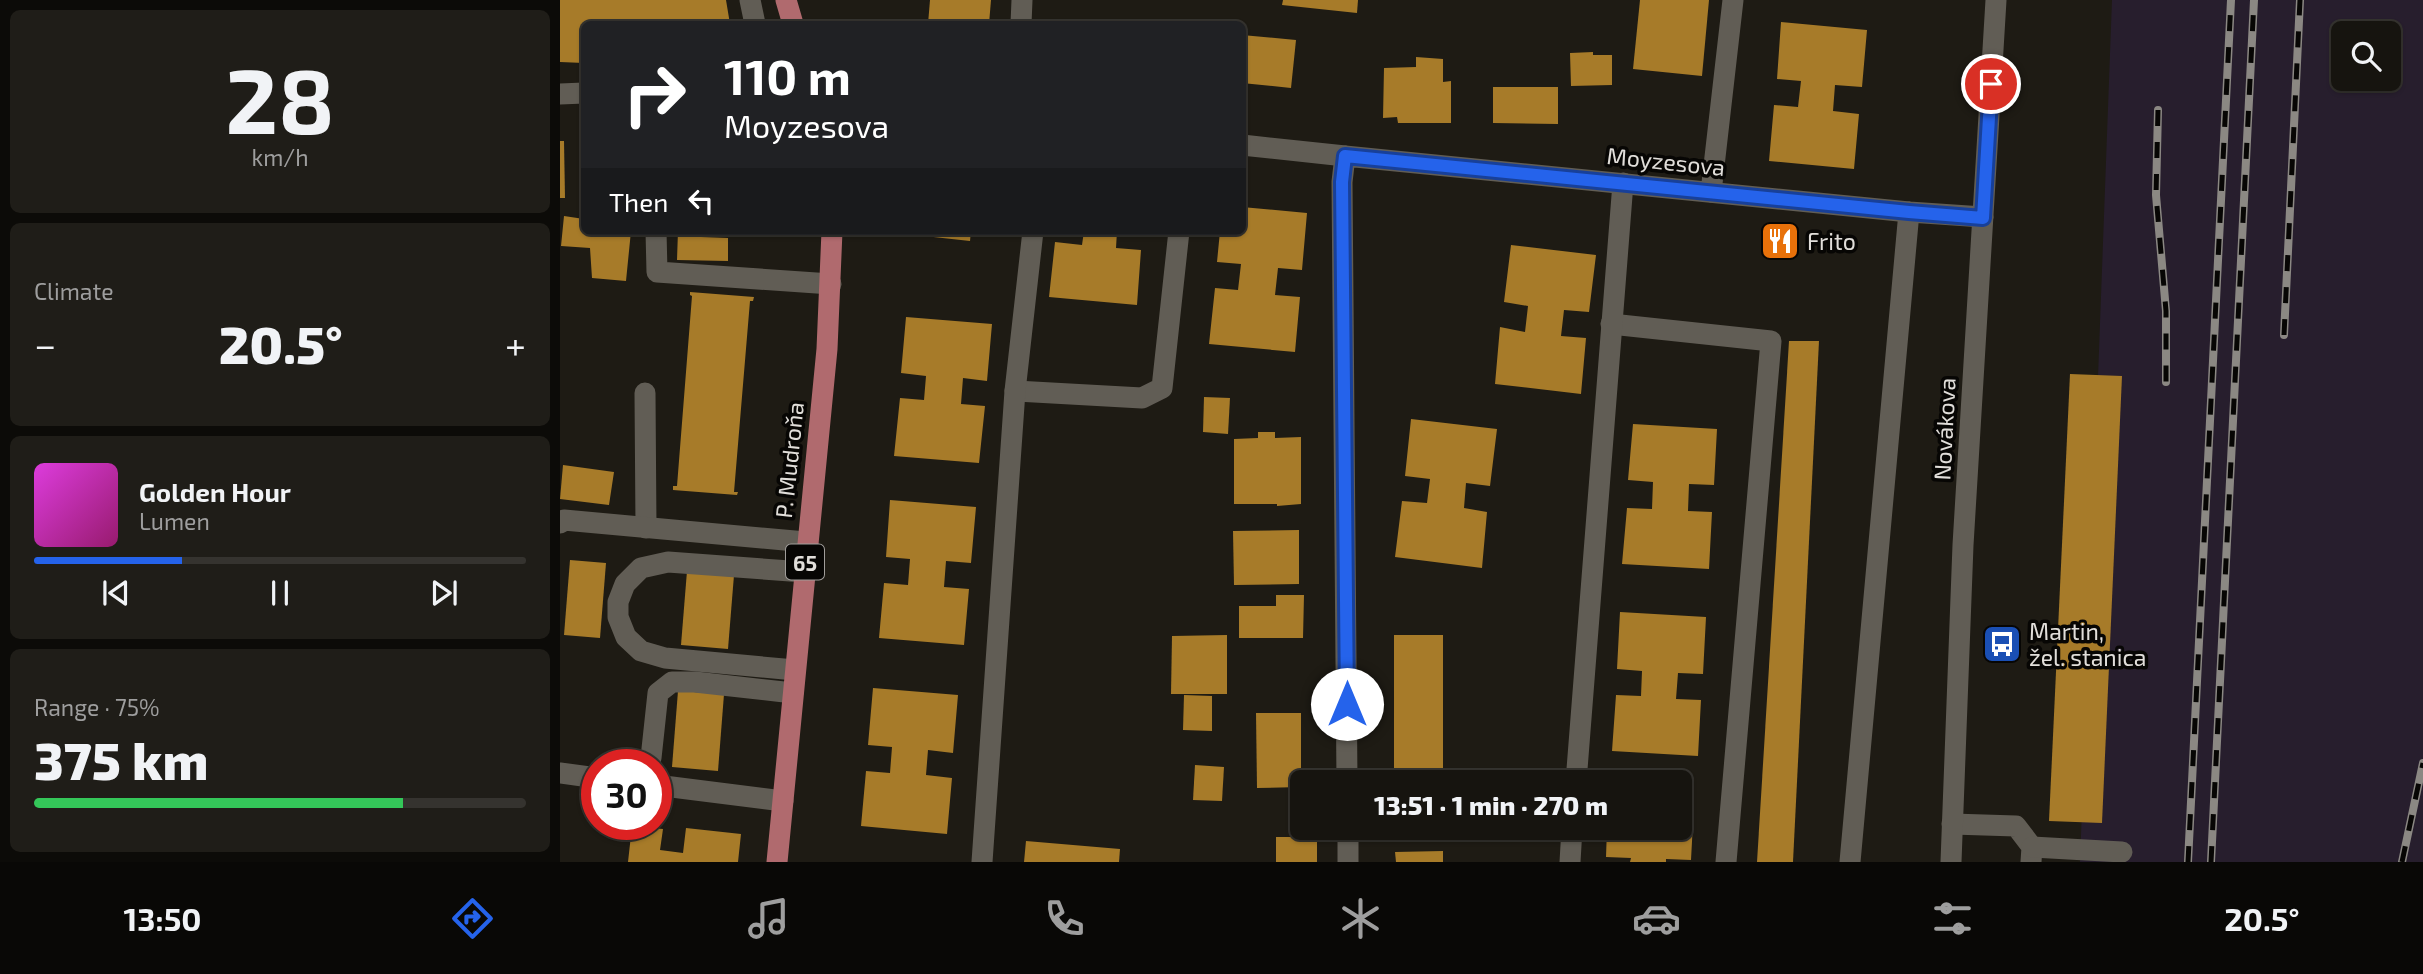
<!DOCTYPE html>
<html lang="en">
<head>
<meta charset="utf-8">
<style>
	:root { --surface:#16140f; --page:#1f1d18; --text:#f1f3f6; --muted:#9e9e9e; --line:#35332f; --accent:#2563eb }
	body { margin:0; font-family:"Exo 2",sans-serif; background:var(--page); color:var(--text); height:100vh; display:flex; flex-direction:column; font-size:26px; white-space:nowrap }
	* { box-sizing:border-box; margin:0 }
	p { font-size:23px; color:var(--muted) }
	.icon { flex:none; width:38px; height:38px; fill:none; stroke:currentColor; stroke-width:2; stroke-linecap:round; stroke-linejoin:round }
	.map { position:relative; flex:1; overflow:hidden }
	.panel { display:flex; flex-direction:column; gap:10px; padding:10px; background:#0c0b08; width:560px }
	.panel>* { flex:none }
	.banner { position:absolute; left:21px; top:21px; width:665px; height:214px; border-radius:10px; box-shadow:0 2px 5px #0004,0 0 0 2px var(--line); background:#202124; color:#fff; overflow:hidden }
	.fabs { position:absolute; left:1771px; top:21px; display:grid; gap:14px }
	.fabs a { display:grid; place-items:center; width:70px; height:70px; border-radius:10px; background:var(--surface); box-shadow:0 2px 5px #0004,0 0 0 2px var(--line); font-size:35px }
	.speed { position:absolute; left:21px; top:749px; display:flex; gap:14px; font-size:35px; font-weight:700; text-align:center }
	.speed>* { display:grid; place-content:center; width:91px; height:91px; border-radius:50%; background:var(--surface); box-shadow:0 2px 5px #0004,0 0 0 2px var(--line); line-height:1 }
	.speed .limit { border:10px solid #d22; background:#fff; color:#111 }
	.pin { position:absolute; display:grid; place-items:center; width:60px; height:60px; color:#fff; margin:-30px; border:4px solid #fff; border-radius:50%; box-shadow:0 2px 7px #0007 }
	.me { position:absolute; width:77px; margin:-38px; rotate:0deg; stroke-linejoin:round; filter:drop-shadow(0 0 5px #0008) }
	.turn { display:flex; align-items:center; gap:24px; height:147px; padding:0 28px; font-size:32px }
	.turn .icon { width:91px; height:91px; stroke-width:2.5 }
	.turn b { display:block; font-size:49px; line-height:60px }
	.then { display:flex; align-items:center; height:66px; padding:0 28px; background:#0003; gap:14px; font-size:26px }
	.big { font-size:52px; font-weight:800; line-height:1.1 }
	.panel .tile { flex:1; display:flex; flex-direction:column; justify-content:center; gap:10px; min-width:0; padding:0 24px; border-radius:10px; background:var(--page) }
	.panel .dial { align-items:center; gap:0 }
	.dial b { font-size:91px; line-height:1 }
	.song { display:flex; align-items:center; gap:21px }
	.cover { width:84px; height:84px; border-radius:10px; background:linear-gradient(135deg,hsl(300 70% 55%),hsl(320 70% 35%)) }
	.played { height:7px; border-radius:4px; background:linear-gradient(90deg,var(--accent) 30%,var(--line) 30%) }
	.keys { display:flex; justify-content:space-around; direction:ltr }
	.heat { display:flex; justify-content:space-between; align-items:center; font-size:38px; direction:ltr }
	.charge { height:10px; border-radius:5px; background:linear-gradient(90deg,#34c759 75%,var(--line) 0) }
	.trip { position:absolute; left:730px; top:770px; width:402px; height:70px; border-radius:10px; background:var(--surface); box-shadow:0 2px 5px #0004,0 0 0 2px var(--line); font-weight:800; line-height:70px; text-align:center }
	.menu { display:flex; height:112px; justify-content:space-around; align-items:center; background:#090806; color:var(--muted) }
	.menu .icon { width:49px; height:49px }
	.menu .active { color:var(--accent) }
	.menu b { font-size:32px; color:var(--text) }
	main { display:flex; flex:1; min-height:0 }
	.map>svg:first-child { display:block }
</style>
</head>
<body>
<main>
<section class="panel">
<div class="tile dial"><b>28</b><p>km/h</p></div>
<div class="tile"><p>Climate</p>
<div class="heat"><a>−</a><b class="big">20.5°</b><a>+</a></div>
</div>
<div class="tile">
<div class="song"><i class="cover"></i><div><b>Golden Hour</b><p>Lumen</p></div></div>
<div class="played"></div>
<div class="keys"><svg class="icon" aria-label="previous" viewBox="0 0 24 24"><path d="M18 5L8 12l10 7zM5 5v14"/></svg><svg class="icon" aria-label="pause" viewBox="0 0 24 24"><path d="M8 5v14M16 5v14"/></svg><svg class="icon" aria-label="next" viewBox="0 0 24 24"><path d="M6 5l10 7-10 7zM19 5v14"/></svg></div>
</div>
<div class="tile"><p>Range · 75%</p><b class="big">375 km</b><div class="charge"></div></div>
</section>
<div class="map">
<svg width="1863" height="862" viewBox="0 0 1863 862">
	<rect width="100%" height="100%" fill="#1e1b14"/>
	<path fill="#271e2d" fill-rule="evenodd" d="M1552,0H1863V862H1520ZM1783,33H1829V79H1783Z"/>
	<g fill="#a77b29">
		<path d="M0,0H166L170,24H24V63L0,62Z"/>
		<path d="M370,0H431L429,24H368Z"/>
		<path d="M723,0H798L797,13L722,5Z"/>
		<path d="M1080,0H1149L1142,76L1073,69Z"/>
		<path d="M1221,22L1307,30L1302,87L1275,85L1273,111L1299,114L1294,169L1209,161L1214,105L1238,107L1241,81L1217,79Z"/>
		<path d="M682,35L736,40L731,88L682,83Z"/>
		<path d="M1033,52V55H1052V85L1011,86L1010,53Z"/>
		<path d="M856,57L883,59V82L891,81V123H838L837,117L823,118L824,68L856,67Z"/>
		<path d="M933,87H998V124L933,123Z"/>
		<path d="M0,141H4L5,198H0Z"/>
		<path d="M682,207L747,213L742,270L718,268L715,295L740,297L735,352L649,344L655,288L678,290L681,264L657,262L660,231H682Z"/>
		<path d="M4,216L24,219V231H71L66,281L32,278L30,248L1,246Z"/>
		<path d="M118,231H141V237L168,238V261L117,260Z"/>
		<path d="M346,231H411L410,241L346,234Z"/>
		<path d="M524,231H557L556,248L581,250L577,305L489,297L495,242L522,245Z"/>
		<path d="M951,245L1036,255L1029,312L1004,310L1001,336L1026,338L1021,394L935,384L940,327L965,332L968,306L944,302Z"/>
		<path d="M130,292L194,297L193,301H190L174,492H178L177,495L113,490V486H117L132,296L130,295Z"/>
		<path d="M346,317L432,324L427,381L403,378L401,404L425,406L419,463L334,456L340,398L364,400L366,376L341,373Z"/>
		<path d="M1229,341H1259L1233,862H1197Z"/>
		<path d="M1510,374L1562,376L1542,823L1489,821Z"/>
		<path d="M644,397L670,398L668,434L643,432Z"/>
		<path d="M851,419L937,429L930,486L906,483L904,508L927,512L922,568L835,557L842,501L867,503L870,479L845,476Z"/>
		<path d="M1073,424L1157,429L1154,485L1129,484L1128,511L1152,512L1149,569L1062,564L1067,508L1092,509L1093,482L1068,480Z"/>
		<path d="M698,432H715V438L741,437V504L717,506V504H674V439L698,438Z"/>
		<path d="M3,465L54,472L49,505L0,499Z"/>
		<path d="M330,500L416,507L411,563L386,561L384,587L409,589L404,645L319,638L324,583L348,585L350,559L326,557Z"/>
		<path d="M739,530V584L674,585L673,531Z"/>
		<path d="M10,560L46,563L40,638L4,635Z"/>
		<path d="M127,571L174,575L168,649L121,645Z"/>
		<path d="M716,595H744L743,638H679V606H716Z"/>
		<path d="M1060,612L1146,617L1143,674L1118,673L1116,699L1141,700L1138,756L1052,751L1056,695L1081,696L1082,671L1057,669Z"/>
		<path d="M667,635V694H611L612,636Z"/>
		<path d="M834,635H883V779L834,780Z"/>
		<path d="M313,688L398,695L393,753L368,750L366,775L392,778L387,834L301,826L306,771L330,773L332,747L308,745Z"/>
		<path d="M118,691L164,694L158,771L112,767Z"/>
		<path d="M624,695L652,696V731L623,730Z"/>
		<path d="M696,713H741V787L697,788Z"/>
		<path d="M635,765L664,767L662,801L633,800Z"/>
		<path d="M1120,804H1134L1131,860L1106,859V862H1070L1071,858L1046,857L1047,828H1120Z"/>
		<path d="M72,826L103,829L100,850L123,853L126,828L181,834L178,862H68Z"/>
		<rect x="716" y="837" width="41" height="25"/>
		<path d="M466,841L560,849L559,862H464Z"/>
		<path d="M883,851V862H836L835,852Z"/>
	</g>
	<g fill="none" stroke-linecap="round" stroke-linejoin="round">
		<g stroke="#615d55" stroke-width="21">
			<path d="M190,0L195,24"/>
			<path d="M461,24L462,0"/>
			<path d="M0,94L24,93"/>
			<path d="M682,145L785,156"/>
			<path d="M1151,192L1173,0"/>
			<path d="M96,231L97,272L271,284"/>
			<path d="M1051,324L1211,341L1166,862"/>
			<path d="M455,391L582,398L602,388L619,231"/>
			<path d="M85,393L86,528"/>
			<path d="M0,523L4,520L246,542"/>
			<path d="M235,670L105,658L81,651L66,637L58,617V602L65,584L81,568L108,562L244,572"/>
			<path d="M91,758L98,693L112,682H135L233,693"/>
			<path d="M0,773L37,778"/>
			<path d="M787,782L782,182L785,156L1349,212L1423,217"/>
			<path d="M1016,782L1063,183"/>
			<path d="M96,785L223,801"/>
			<path d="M1392,824L1456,826L1472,847L1471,862"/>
			<path d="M788,828V862"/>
			<path d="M1472,847L1562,852"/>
			<path d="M422,862L455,391L473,231"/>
			<path d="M1010,862L1012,828"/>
			<path d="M1290,862L1349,212"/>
			<path d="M1391,862L1403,545L1436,0"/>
		</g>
		<g stroke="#b06a6e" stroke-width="21">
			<path d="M226,0L233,24"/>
			<path d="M217,862L267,349L272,231"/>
		</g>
		<defs>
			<g id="rail">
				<path d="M1598,110L1596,195L1606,311V382"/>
				<path d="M1724,335L1740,0"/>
				<path d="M1628,862L1671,0"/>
				<path d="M1651,862L1694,0"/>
				<path d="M1842,862L1863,763"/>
			</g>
		</defs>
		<use href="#rail" stroke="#8b8883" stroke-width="8"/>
		<use href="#rail" stroke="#070604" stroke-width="5" stroke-dasharray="16" stroke-linecap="butt"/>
	</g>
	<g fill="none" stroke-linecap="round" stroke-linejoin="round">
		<defs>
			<path id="route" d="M787,704L782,182L785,156L1349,212L1423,218L1431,84"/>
		</defs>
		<use href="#route" stroke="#184099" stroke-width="18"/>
		<use href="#route" stroke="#2563eb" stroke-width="12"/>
	</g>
	<defs>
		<symbol id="restaurant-square" viewBox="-11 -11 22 22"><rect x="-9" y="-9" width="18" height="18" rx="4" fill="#e8710a" stroke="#070604"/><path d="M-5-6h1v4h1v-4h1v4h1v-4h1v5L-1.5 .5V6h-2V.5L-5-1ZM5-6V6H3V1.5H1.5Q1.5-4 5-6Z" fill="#fff"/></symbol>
		<symbol id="bus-square" viewBox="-11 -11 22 22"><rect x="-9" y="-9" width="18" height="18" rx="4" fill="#1a4fb4" stroke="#070604"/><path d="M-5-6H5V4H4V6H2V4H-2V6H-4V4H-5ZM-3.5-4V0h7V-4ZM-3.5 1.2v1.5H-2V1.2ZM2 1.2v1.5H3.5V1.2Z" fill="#fff"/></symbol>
	</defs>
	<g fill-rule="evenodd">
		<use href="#restaurant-square" x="1198" y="219" width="44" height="44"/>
		<use href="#bus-square" x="1420" y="622" width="44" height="44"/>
	</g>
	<g text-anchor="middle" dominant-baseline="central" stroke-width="7" stroke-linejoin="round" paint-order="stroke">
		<rect fill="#070604" stroke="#a09d9a" stroke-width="2" x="226" y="544.5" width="38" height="35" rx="5"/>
		<g font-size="21" font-weight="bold" fill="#e1deda">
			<text x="245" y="562">65</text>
		</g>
		<g font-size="23" fill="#e1deda" stroke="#070604">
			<text transform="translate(1106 161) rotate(6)">Moyzesova</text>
			<text transform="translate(1384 429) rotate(-87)">Novákova</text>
			<text transform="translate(229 460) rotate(-84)">P. Mudroňa</text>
		</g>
		<g font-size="23" fill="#e1deda" stroke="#070604" text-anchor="start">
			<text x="1247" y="241">Frito</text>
			<text x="1469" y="631">Martin,<tspan x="1469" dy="26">žel. stanica</tspan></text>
		</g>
	</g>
</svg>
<div class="fabs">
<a><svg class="icon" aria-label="search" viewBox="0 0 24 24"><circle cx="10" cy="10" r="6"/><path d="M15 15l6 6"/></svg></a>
</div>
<div class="speed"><div class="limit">30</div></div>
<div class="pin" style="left:1431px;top:84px;background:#d93025"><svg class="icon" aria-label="arrive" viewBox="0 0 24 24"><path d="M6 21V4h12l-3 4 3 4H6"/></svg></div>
<svg class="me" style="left:787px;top:704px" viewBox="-20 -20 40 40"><circle r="19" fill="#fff"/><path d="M0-13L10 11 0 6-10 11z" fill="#2563eb"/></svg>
<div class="trip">13:51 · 1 min · 270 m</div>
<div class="banner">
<div class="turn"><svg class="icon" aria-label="right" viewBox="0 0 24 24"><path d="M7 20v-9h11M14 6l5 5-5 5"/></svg><div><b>110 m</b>Moyzesova</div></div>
<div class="then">Then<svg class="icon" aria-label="left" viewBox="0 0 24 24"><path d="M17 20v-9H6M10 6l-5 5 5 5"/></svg></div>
</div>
</div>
</main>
<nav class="menu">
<b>13:50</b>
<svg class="icon active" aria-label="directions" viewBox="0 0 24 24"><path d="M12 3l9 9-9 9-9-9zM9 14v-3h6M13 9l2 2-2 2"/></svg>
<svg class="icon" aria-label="music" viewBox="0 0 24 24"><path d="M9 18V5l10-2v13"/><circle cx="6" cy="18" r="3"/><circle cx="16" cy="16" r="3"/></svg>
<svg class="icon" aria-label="phone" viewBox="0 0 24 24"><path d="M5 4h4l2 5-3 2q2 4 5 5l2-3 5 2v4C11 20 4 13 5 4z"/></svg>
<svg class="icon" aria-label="climate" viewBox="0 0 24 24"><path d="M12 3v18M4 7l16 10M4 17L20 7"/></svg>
<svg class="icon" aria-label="car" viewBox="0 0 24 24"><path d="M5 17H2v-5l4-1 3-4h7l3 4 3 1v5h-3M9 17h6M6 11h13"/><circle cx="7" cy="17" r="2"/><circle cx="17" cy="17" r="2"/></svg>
<svg class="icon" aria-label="filters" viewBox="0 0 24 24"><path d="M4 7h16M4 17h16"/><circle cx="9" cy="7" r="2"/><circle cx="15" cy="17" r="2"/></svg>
<b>20.5°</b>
</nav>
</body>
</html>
